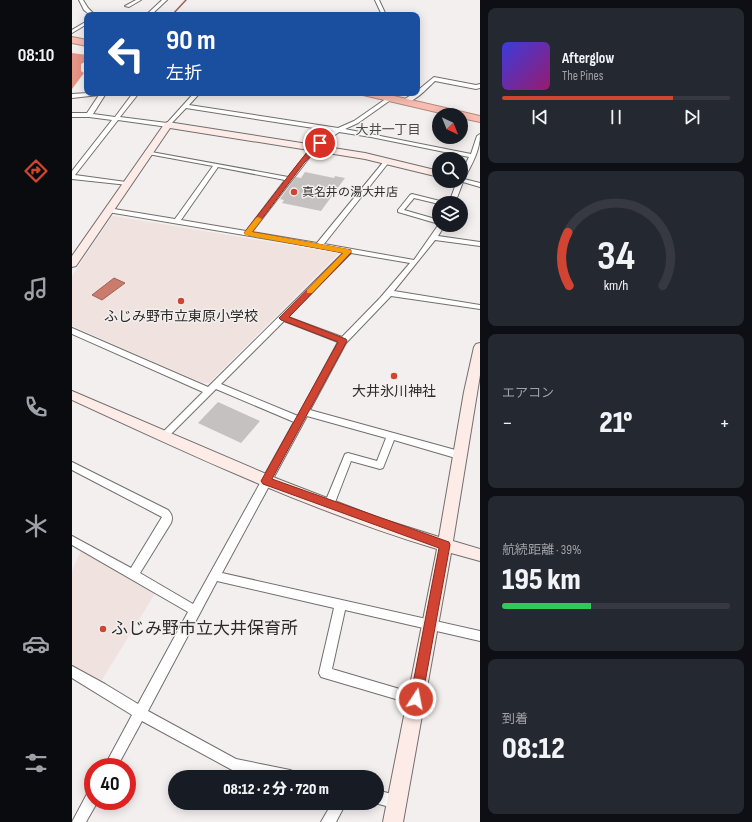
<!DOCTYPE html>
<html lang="ja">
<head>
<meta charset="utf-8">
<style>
	:root { --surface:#171b24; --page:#242831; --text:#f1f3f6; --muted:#9ea1a6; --line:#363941; --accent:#d04431 }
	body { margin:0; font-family:"Sofia Sans Condensed","Noto Sans JP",sans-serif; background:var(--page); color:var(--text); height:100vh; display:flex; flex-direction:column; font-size:15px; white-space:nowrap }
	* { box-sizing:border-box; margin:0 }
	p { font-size:13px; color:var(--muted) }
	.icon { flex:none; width:22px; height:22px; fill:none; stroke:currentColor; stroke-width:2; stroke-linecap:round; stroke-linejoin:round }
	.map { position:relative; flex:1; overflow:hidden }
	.panel { display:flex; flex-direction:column; gap:8px; padding:8px; background:#0d0f14; width:272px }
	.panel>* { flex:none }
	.guide { position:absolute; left:12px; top:12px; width:336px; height:84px; border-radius:8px; box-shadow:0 2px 10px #0003; background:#1a4fa0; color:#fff; overflow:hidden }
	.needle { width:26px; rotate:137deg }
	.tools { position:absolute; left:360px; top:108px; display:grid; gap:8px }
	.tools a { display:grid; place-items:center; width:36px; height:36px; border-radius:50%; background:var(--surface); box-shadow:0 2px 10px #0003; font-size:20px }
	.speed { position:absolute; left:12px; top:758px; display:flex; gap:8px; font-size:20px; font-weight:700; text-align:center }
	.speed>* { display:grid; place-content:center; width:52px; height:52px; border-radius:50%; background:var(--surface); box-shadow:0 2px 10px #0003; line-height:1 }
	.speed .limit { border:6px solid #d22; background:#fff; color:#111 }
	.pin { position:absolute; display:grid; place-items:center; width:34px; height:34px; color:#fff; margin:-17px; border:2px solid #fff; border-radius:50%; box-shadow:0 1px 4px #0007 }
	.me { position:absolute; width:44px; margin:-22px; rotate:11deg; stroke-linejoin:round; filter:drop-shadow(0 0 3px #0008) }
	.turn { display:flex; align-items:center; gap:14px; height:84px; padding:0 16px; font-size:18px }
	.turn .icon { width:52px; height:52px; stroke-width:2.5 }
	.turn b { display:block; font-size:28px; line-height:34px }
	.big { font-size:30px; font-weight:800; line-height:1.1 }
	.panel .widget { flex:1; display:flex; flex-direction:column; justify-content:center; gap:6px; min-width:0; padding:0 14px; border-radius:8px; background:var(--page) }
	.panel .dial { align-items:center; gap:0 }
	.dial svg { height:104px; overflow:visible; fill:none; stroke:var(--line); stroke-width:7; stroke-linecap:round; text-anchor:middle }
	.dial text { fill:var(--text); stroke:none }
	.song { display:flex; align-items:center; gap:12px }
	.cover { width:48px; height:48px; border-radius:6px; background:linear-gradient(135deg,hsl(240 70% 55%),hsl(320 70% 35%)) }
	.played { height:4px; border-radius:2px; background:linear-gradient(90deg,var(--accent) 75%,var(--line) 75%) }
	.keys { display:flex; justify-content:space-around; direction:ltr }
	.heat { display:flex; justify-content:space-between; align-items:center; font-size:22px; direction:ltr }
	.charge { height:6px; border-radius:3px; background:linear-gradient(90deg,#34c759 39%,var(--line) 0) }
	.trip { position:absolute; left:96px; top:770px; width:216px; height:40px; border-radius:20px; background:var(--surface); box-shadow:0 2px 10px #0003; font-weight:800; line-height:40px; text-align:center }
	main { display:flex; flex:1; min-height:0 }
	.tabs { display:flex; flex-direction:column; width:72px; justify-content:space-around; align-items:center; background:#090b0e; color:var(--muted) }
	.tabs .icon { width:28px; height:28px }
	.tabs .selected { color:var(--accent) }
	.tabs b { font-size:18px; color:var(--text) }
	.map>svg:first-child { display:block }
</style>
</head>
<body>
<main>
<nav class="tabs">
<b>08:10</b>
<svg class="icon selected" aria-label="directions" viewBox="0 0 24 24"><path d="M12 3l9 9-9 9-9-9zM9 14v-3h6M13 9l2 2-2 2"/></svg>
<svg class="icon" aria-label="music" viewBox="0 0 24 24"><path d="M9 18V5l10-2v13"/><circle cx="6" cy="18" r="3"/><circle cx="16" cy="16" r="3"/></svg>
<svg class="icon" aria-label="phone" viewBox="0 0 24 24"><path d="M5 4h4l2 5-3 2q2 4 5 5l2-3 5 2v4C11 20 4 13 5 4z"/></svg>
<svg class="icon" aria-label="climate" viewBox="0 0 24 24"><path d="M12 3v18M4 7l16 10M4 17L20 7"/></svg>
<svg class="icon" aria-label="car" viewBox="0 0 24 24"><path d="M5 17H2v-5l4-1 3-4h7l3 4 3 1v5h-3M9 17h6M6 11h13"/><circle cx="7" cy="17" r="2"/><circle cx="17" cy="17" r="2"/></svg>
<svg class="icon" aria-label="filters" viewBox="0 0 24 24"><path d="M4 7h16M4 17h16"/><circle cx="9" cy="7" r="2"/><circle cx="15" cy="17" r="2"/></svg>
</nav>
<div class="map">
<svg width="408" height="822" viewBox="0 0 408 822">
	<rect width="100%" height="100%" fill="#f3efef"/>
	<g fill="#efe2df">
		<path d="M40,216H42L264,253L266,254L137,383H131L0,326V276Z"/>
		<path d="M9,551L84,592L28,683L0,665V571Z"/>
	</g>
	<path fill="#e69485" d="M0,53L15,55V61L9,64V71L12,73L0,89Z"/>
	<path fill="#ca7b6c" stroke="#9b6358" d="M42,278L53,283L30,300L20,295Z"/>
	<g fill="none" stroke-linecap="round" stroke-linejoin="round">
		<path stroke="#9b6358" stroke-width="1.5" d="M100,15L114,0"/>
	</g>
	<g fill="#c5c1c0">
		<path d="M233,172L262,178L263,176L273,178L249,211L210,203L212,200L208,199L224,177L229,178Z"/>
		<path d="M146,402L188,421L169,443L126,423Z"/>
	</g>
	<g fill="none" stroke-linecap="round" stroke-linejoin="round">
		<defs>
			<g id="street">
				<path d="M7,0H11L16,8L23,15H18L12,10Z"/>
				<path d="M64,0H69L57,7L53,6Z"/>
				<path d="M90,0H95L79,15H74Z"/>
				<path d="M303,0H307L314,15H310Z"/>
				<path d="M42,13L49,14V15H40Z"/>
				<path d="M15,21V24L0,33V30Z"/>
				<path d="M362,77L404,85L408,84V88L404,89L363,81C355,88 342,104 330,103V101L342,93H345V91Z"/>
				<path d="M16,93H38L33,95L21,114L43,117L61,93H67L48,117L95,123L122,93H128L117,105L266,128L282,121L318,96L321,98L320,99L286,123L273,129L399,154L405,136L408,134C408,151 400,164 392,179L408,183V187L391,182L383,203H377L385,181H389V173L397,157L299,137L267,132L244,149L180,232L245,243L313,160L315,159L318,161L317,162L252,244L342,260L367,224L373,225L366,236L408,242V246L363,240L322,291L408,305V309L319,296L274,343L238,410L387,451L390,452L392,455L390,458L387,459L322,440L311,468L308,469L279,461L262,505L261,508L257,509L253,508L252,505L273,454L276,453L305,461L314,438L235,416L150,573L408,631V641L273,610L260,669L348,695L350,699L348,703L344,705L249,677L247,673L262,608L145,581L76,711L164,759L218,770L223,772L225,777H188L162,771L70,721L45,767H32L60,715L0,678V666L33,684L66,704L116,612L0,545V536L59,568L90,517L0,470V462L96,510C100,514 101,518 99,523L68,573L121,604L222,422L144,389L95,438H89L87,436L131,392L0,334V328L136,387L272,252L36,212L33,210L36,208L103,219L141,166L76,154L73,152L74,151L216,177L240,147L261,131L114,108L96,127L46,120L3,175L54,182L57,184L56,185L0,179V171L40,120L17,117H0V113H15L27,95L0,98V94ZM146,167L213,180L174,231L109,220ZM279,253L338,263L308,298L270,337L216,317ZM212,321L266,342L226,416L149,384Z"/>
				<path d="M340,194L372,202L373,203H367V204L342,198L332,210L367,220V224L326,212V210L338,195Z"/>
				<path d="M21,790V801H26L14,822H0L16,792Z"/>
				<path d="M305,790L330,797L332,802L330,807L325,809L303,803H305Z"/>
				<path d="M260,803H274L264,822H249Z"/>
			</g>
			<g id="secondary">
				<path d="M96,122L293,153L367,171V177L293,159L98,128L4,266L0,267V256L93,123Z"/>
				<path d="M408,343V375L381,541L408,549V561L379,553L331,822H311L365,549C239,511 119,455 0,400V391L206,479L307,518L367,537L392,392L402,347L404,344Z"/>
			</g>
			<g id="highway">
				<path d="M0,37L15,40V46L0,43Z"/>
				<path d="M290,93H309L408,116V122L389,118V115H377L291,95Z"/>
			</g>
		</defs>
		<use href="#street" stroke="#726f6e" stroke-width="2"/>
		<use href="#secondary" stroke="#726f6e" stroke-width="2"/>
		<use href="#highway" stroke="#b18981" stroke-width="2"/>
		<use href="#street" fill="#fff" fill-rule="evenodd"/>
		<use href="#secondary" fill="#fdebe7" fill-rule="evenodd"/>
		<use href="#highway" fill="#f8bcb0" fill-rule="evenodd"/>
	</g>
	<path fill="#d04431" stroke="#872c20" d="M246,142L251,143L232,163L180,232L279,250V253L217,317L274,339L275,341L200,479L377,542L378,545L350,699L348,703L344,705L340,703L338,699L367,548L191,484L189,481L266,342L209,320L207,318L271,253L176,235L172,233L228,161L240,146Z"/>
	<path fill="#f59e0b" d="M186,217L190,219L180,232L276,249L280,251L240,293H235V290L271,253L173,235L172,233L184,218Z"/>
	<g fill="#d04431" stroke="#f3efef" stroke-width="1.5">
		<circle cx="222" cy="192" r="4"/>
		<circle cx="109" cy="301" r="4"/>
		<circle cx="322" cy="376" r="4"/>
		<circle cx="31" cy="629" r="4"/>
	</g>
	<g text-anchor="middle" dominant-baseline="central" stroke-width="3" stroke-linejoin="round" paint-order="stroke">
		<g font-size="12" fill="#2c2b2a" stroke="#f3efef" text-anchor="start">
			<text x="230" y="192">真名井の湯大井店</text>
		</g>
		<g font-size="13" fill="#4d4a4a" stroke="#f3efef">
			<text x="316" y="130">大井一丁目</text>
		</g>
		<g font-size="14" fill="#2c2b2a" stroke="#f3efef">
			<text x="109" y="316">ふじみ野市立東原小学校</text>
			<text x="322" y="391">大井氷川神社</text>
		</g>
		<g font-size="17" fill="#2c2b2a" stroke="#f3efef" text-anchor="start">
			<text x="39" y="629">ふじみ野市立大井保育所</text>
		</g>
	</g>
</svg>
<div class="tools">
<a><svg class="needle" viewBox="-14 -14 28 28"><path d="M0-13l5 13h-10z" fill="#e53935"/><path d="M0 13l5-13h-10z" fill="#9ea1a6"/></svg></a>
<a><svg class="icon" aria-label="search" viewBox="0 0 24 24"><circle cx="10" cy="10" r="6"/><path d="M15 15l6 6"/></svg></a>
<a><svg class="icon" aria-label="layers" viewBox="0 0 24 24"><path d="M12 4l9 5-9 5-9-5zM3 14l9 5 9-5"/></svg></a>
</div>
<div class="speed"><div class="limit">40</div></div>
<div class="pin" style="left:248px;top:143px;background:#d93025"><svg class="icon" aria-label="arrive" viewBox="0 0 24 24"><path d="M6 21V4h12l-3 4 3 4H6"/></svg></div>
<svg class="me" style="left:344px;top:699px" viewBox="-20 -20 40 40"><circle r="17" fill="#d04431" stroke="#fff" stroke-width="3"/><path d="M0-11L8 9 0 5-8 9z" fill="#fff"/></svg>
<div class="trip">08:12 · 2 分 · 720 m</div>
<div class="guide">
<div class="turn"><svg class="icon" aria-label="left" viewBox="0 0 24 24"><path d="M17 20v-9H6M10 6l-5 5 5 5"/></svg><div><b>90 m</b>左折</div></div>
</div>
</div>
<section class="panel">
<div class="widget">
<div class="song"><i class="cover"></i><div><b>Afterglow</b><p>The Pines</p></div></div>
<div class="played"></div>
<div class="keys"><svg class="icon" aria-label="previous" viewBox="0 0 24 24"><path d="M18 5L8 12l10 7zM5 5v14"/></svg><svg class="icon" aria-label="pause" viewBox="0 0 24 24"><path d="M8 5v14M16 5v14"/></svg><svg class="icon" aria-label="next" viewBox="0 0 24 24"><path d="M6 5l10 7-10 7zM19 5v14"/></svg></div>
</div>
<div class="widget dial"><svg viewBox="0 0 100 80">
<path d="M14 69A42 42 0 1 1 86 69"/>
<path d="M14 69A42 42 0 0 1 13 28" stroke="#d04431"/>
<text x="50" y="56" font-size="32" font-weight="700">34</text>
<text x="50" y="72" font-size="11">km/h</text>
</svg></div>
<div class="widget"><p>エアコン</p>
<div class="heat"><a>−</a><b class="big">21°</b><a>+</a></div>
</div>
<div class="widget"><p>航続距離 · 39%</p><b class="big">195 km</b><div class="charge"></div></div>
<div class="widget"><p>到着</p><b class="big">08:12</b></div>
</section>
</main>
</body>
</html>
